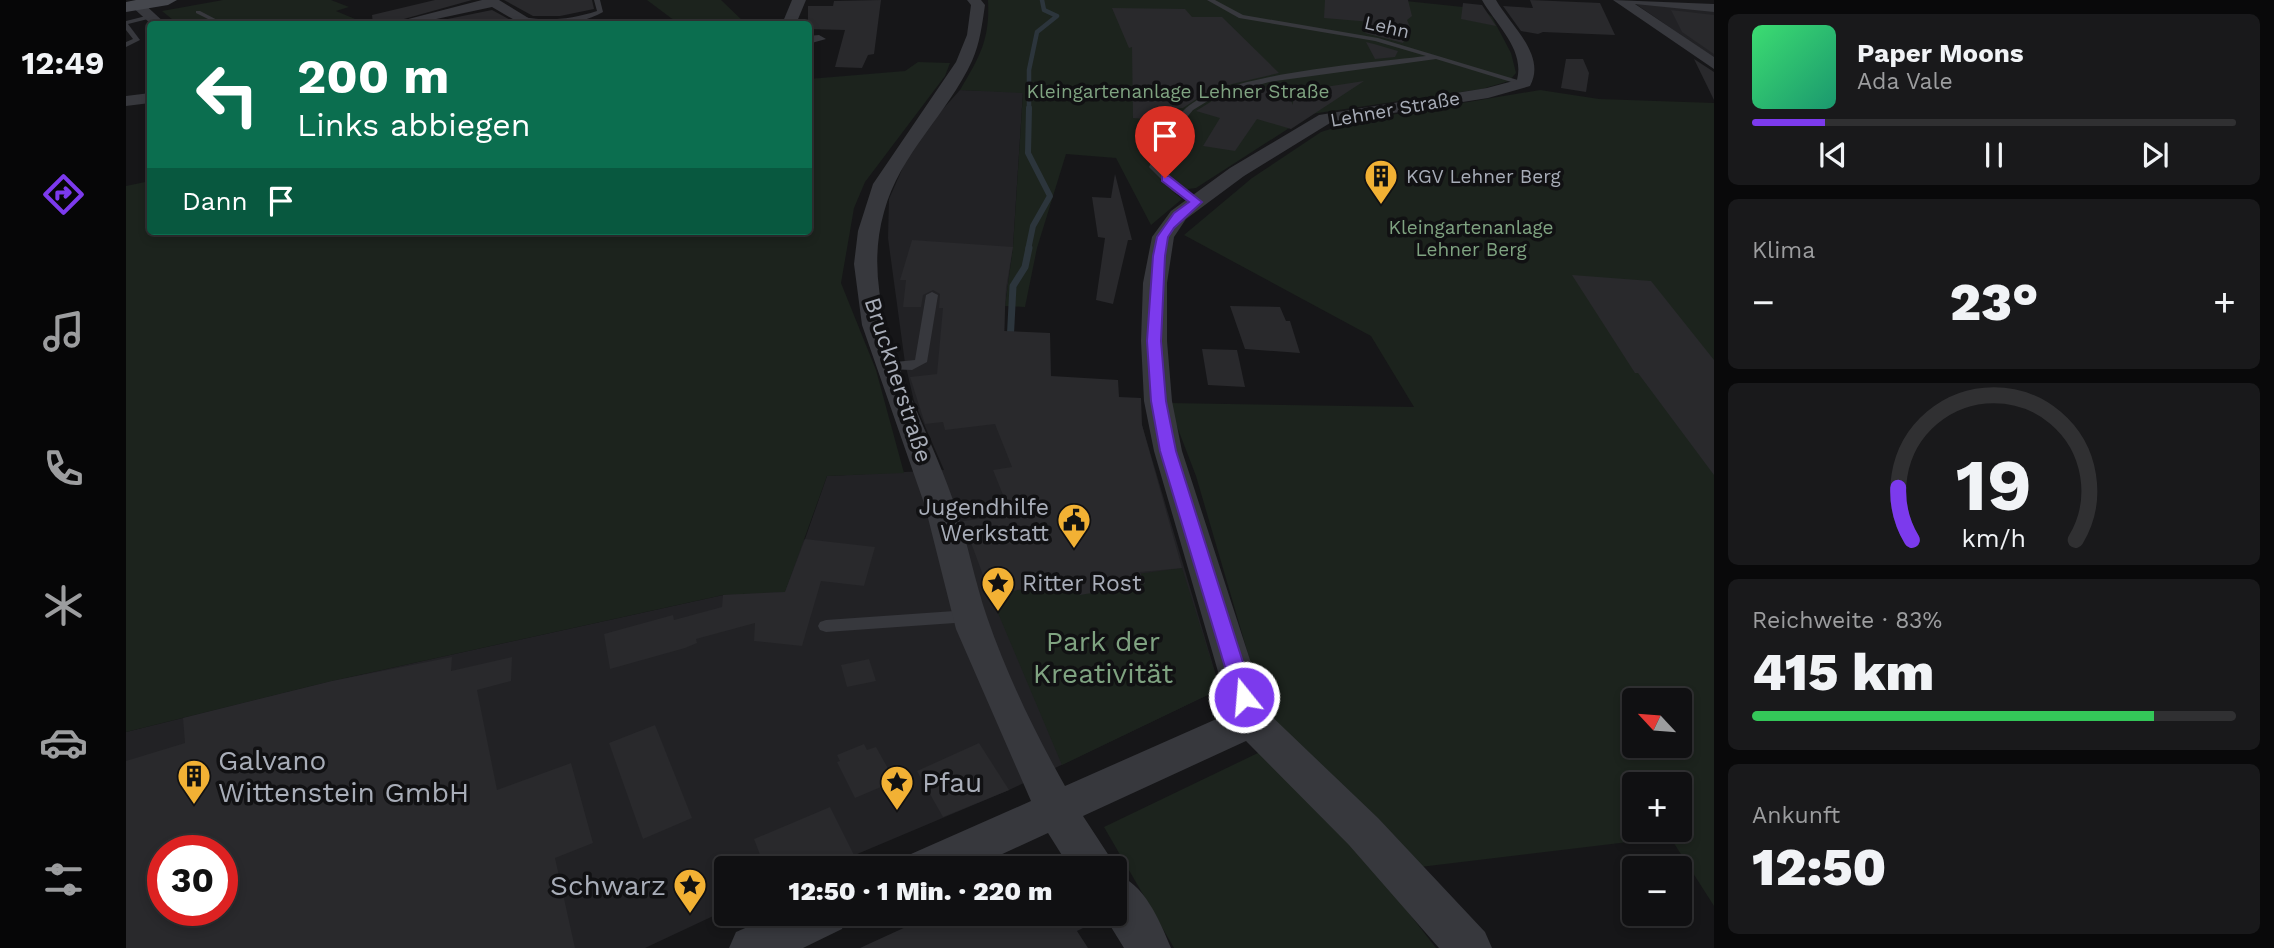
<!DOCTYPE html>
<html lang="de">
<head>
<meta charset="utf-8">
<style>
	:root { --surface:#101012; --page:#19191b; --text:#f1f3f6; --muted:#9c9d9f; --line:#303032; --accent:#7c3aed }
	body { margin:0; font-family:"Work Sans",sans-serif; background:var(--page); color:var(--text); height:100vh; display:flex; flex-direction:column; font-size:26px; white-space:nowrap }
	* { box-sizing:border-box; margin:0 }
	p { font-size:23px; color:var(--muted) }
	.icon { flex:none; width:38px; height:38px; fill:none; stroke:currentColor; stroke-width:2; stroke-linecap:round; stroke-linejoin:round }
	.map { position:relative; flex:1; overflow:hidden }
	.sheet { display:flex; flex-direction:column; gap:14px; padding:14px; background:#09090a; width:560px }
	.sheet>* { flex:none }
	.top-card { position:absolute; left:21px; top:21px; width:665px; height:214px; border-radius:7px; box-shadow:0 4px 10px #0003,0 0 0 2px var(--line); background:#0b6e4f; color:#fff; overflow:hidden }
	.needle { width:46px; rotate:296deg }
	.fabs { position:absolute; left:1496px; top:688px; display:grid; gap:14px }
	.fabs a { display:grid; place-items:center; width:70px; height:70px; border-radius:7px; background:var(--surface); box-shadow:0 4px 10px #0003,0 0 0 2px var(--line); font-size:35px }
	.speed { position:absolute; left:21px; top:835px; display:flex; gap:14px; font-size:35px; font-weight:700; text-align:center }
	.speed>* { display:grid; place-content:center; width:91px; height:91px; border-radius:50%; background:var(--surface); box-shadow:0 4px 10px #0003,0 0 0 2px var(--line); line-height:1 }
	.speed .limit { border:10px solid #d22; background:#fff; color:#111 }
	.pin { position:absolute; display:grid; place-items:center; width:60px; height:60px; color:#fff; margin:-72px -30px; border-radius:50% 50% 50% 0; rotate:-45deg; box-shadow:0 0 7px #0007 }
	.pin .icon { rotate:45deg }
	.me { position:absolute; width:77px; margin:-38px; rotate:343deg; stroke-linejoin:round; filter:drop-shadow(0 0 5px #0008) }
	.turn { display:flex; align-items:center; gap:24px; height:147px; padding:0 35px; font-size:32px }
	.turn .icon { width:91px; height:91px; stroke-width:2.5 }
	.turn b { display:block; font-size:49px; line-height:60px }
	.then { display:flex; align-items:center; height:66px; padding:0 35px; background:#0003; gap:14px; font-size:26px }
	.big { font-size:52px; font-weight:800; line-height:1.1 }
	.sheet .card { flex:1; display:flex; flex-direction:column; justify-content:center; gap:10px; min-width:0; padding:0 24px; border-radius:10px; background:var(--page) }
	.sheet .dial { align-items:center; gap:0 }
	.dial svg { height:182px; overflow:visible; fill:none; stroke:var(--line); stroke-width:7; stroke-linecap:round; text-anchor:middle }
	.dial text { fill:var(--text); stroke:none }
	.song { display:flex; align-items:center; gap:21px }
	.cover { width:84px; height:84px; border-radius:10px; background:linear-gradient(135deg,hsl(140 70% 55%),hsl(160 70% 35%)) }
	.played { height:7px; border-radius:4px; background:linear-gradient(90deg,var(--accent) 15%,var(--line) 15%) }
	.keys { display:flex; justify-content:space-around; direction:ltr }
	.heat { display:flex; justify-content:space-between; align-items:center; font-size:38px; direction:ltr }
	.charge { height:10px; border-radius:5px; background:linear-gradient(90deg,#34c759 83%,var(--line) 0) }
	.trip { position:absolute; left:588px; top:856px; width:413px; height:70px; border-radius:7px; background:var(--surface); box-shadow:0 4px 10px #0003,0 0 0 2px var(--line); font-weight:800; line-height:70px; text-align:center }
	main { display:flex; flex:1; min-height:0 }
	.dock { display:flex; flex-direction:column; width:126px; justify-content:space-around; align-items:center; background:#060607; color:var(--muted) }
	.dock .icon { width:49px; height:49px }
	.dock .current { color:var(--accent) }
	.dock b { font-size:32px; color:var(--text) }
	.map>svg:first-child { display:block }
</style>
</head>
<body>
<main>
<nav class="dock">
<b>12:49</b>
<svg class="icon current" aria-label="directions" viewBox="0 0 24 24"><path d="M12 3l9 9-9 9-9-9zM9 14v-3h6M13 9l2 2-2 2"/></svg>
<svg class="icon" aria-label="music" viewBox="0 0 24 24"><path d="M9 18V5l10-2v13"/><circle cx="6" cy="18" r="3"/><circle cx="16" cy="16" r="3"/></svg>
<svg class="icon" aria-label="phone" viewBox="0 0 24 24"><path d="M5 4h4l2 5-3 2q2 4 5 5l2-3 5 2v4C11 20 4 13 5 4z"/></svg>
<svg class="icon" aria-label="climate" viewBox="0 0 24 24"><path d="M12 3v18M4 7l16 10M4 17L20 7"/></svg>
<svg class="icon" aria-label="car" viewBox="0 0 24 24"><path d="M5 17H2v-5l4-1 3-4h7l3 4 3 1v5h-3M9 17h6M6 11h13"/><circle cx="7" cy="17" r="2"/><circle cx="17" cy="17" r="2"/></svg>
<svg class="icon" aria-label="filters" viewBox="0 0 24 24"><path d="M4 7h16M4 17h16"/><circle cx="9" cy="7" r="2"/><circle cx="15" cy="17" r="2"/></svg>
</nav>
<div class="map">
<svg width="1588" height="948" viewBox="0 0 1588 948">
	<rect width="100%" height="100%" fill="#161618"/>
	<g fill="#222225" fill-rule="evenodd">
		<path d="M1507,2L1588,10V58Z"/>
		<path d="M834,90L897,92L887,247L879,306L878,380L1016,425L1094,689L883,790L698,868H600V910L519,948H0V732L206,681L597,595L679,539L701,476L818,470L788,401L779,363L762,238L763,199L789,140ZM37,850H96V910H37Z"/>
	</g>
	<g fill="#1c231d" fill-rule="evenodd">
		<path d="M97,0H205L223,7L210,11L241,24H52L36,11Z"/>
		<path d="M521,0H595L620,24H561L558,21H549Z"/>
		<path d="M862,0H1270L1356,9L1366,17L1385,53L1390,73L1383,81L1356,89L1185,114L1070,188L1046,191L1056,199L1025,225L990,158L940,154L911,248L899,307L879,306L887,247L897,93L834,90C854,56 864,40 862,0Z"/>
		<path d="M792,62L824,63L819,76L739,182L728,208L715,283L750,370L778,473L701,476L659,592L597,595L206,681L0,732V186L24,181V231H682L683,79L779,71Z"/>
		<path d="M1414,90L1473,99L1588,103V906L1544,837L1294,867L1139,712L1070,476L1042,403L1288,407L1245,336L1058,235L1126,178L1195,132L1229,121ZM1508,700H1554V746H1508ZM1508,784H1554V830H1508Z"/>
		<path d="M1056,568L1094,689L936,765L864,594Z"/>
		<path d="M1134,752L1251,872L1310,948H1048L978,827Z"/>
	</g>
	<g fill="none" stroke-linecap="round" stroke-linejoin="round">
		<path stroke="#2c353c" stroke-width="4.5" d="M903,110V70L911,32L931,16L918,10L916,0"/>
		<path stroke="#2c353c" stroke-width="6" d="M902,250L907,226L924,196L902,153L903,108"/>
		<path stroke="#2c353c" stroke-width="7" d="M884,343L887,286L899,267L903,248"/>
	</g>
	<g fill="#29292c" fill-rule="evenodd">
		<path d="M309,0H346L260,24H247L246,15Z"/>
		<path d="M378,0H466L468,9L434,16H407Z"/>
		<path d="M755,0L748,54L742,55L736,68L709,67L719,30L682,29V6H707L708,1Z"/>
		<path d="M1199,0H1282L1286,16L1281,20L1284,27L1277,43L1239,33L1245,22L1198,18Z"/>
		<path d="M1404,0L1474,3L1489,35L1417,32L1412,34L1395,31L1377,6L1407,8Z"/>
		<path d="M1337,3L1356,5L1370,26L1335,19Z"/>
		<path d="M986,8L1059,9L1066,17H1096L1153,73L1106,84L1078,94L1057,108H1035L1032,120L1007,118L1006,47L1003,48Z"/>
		<path d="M366,10L392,24H297Z"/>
		<path d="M1545,10L1588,15V54L1556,32Z"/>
		<path d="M1240,42L1248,44L1272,51L1269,57L1249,59Z"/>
		<path d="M1440,59H1457L1463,73L1460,92L1435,88Z"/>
		<path d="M1568,59L1588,72V100Z"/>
		<path d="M1238,81L1165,129L1131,119L1109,151L1077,146L1094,118L1070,111L1086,101L1157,83L1167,105V92Z"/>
		<path d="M989,174L1006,240H1002L987,304L970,300L979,238L972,237L966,197L985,198Z"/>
		<path d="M786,240L887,247L880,288L878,331L924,333L925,376L992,380L993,397L1015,398L1016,425L1056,568L1014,572L1019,584L954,595L947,582L864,594L837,521L885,515L867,470L886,467L869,424L819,430L817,422L799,424L784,377L811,374L817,308H813L814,294L807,290L797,295L795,307H777L780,280H774Z"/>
		<path d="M1446,275L1525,281L1588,360V475L1512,373H1509Z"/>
		<path d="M1104,306L1154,307L1160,321H1164L1174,353L1119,349Z"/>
		<path d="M1076,349L1111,350L1119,387L1082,385Z"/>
		<path d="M679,539L749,547L738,586L695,581L676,646L628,641L629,623L570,639L571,643L559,648L484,669L478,634L547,615L548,620L596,607L597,595L659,592Z"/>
		<path d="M326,657L325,671L386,657L385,681L351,690L371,790L445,763L467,843L429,858L449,948H0V761L59,743L57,718L206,681ZM37,850H96V910H37Z"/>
		<path d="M743,659L750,681L721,687L715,665Z"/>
		<path d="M529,725L566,818L517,839L483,743Z"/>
		<path d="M853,743L883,790L817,817L791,771Z"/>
		<path d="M738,744L741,750L750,747L769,781L729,798L711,762L714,761L711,755Z"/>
		<path d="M704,807L728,855L698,868H639L628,839Z"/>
		<path d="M808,914H974L977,918L951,931L962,948H734Z"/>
	</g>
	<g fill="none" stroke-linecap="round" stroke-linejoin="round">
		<g fill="#37383d" fill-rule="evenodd">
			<path d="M468,0H474L477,12C456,24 416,30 394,19L397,17C422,22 446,19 471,11Z"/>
			<path d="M1081,0H1089L1117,15L1252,38L1402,83L1395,85L1310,59L1143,82L1085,99L1067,110L1052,128L1033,167L1054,188L1075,202L1067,204L1048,192L1023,167C1034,147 1043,123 1060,108C1100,73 1244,63 1300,56L1249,41L1113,18Z"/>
			<path d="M70,11H74L99,24H92L70,13Z"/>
			<path d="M24,15L26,18L2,24L14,40L0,47V42L7,39L0,30V21Z"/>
			<path d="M806,292L812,295L801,362L786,370L759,369L757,366L759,363L789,360L800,295Z"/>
			<path d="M843,610L849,612L851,616L849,620L843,622L700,632L694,630L692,626L694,622L700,620Z"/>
		</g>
		<g fill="#37383d" fill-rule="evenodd">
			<path d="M356,0H373L404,19L392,22L366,7L287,24H263Z"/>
			<path d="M666,0H680L670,24H656Z"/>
			<path d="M841,0H855L859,5C856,25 854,43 846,61C821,115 774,153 758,212C730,310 796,410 827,500C841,538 848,579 861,617C881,675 909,733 939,786L1104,713L1028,451L1018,401L1015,341L1017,283L1026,237L1045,211L1104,168L1193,115L1361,88L1391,80C1399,49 1370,25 1356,0H1370C1384,25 1421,55 1404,86L1362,98L1204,123L1118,176L1060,219L1048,237L1041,283V341L1046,401L1056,451L1141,712L1252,818L1359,932L1366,948H1313L1223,845L1120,741L957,816L991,868L989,872V868H944L922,833L846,868H778L785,854L905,801L830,629L799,506L736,325L728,264L732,231L747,184L830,62L841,35L845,5Z"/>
			<path d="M1487,0L1588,4V12L1509,4L1588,57V69Z"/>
			<path d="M11,1L16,2L40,24H25L4,5Z"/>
			<path d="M682,36L693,35L700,39L682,44Z"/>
			<path d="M24,93V103L0,106V96Z"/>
			<path d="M989,873C1019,885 1033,919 1045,948H998L977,914H989Z"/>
			<path d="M651,914H722L716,929L677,948H603L610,932Z"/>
		</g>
		<path fill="#45474d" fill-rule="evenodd" d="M10,0H51L42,5L0,12V2Z"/>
	</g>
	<path fill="#7c3aed" stroke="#51269a" stroke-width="2" d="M1036,176H1043L1076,202L1048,228L1042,237L1039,256L1035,341L1040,401L1050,451L1128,697L1125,703H1111L1108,697L1034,451L1025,401L1021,341L1027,256L1031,237L1038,227L1048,213L1063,202L1036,181Z"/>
	<defs>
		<symbol id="building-pin" viewBox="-11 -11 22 30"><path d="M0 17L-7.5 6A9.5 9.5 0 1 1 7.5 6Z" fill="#f2b134" stroke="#111113"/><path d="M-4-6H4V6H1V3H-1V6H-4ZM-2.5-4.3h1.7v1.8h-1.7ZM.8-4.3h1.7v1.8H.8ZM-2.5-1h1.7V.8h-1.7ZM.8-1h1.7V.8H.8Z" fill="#111"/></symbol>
		<symbol id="civic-pin" viewBox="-11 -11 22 30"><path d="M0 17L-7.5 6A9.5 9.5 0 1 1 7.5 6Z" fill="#f2b134" stroke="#111113"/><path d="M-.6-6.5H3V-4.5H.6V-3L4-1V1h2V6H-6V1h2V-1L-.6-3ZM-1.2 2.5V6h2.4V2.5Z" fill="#111"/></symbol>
		<symbol id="sight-pin" viewBox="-11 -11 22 30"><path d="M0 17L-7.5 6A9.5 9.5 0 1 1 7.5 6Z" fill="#f2b134" stroke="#111113"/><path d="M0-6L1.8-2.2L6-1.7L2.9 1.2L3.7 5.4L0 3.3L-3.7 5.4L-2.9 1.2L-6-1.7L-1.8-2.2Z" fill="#111"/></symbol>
	</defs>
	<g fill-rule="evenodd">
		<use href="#building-pin" x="1236" y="157" width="38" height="52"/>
		<use href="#civic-pin" x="929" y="501" width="38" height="52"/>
		<use href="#sight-pin" x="853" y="564" width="38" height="52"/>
		<use href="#building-pin" x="49" y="757" width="38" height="52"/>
		<use href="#sight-pin" x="752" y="763" width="38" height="52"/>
		<use href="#sight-pin" x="545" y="866" width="38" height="52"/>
	</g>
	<g text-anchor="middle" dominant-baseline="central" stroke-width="7" stroke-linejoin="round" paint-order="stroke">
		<g font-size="19" fill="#a8adb8" stroke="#111113">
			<text transform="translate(1261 27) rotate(13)">Lehn</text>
			<text transform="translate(1269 109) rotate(-10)">Lehner Straße</text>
		</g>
		<g font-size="19" fill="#7fa381" stroke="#111113">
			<text x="1052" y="91">Kleingartenanlage Lehner Straße</text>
			<text x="1345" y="227">Kleingartenanlage<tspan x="1345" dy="22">Lehner Berg</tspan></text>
		</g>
		<g font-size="19" fill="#a8adb8" stroke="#111113" text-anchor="start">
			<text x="1280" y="176">KGV Lehner Berg</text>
		</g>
		<g font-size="23" fill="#a8adb8" stroke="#111113">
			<text transform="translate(772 380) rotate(72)">Brucknerstraße</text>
		</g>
		<g font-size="23" fill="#a8adb8" stroke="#111113" text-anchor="end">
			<text x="923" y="507">Jugendhilfe<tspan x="923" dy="26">Werkstatt</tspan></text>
			<text x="896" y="583" text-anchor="start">Ritter Rost</text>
		</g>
		<g font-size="28" fill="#7fa381" stroke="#111113">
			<text x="977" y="641">Park der<tspan x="977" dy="32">Kreativität</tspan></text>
		</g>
		<g font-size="28" fill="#a8adb8" stroke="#111113" text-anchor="start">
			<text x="92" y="760">Galvano<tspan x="92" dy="32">Wittenstein GmbH</tspan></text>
			<text x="796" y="782">Pfau</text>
			<text x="540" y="885" text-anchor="end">Schwarz</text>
		</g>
	</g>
</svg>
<div class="fabs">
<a><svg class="needle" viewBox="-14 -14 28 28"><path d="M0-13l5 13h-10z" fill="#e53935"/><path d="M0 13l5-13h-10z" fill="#9c9d9f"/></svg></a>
<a>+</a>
<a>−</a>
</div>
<div class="speed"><div class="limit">30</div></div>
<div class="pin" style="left:1039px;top:178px;background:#d93025"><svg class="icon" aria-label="arrive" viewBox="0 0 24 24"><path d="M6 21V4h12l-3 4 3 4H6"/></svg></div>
<svg class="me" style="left:1118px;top:697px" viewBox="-20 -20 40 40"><circle r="17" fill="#7c3aed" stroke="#fff" stroke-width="3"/><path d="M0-11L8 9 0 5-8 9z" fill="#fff"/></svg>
<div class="trip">12:50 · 1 Min. · 220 m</div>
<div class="top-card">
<div class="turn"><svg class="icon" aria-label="left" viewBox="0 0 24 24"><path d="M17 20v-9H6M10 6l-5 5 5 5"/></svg><div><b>200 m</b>Links abbiegen</div></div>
<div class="then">Dann<svg class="icon" aria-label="arrive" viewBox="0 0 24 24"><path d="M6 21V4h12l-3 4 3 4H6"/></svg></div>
</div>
</div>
<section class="sheet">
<div class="card">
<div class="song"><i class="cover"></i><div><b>Paper Moons</b><p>Ada Vale</p></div></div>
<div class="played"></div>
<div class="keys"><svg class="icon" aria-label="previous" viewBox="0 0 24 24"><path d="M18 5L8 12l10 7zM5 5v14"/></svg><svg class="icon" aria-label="pause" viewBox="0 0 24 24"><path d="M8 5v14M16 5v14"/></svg><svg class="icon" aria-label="next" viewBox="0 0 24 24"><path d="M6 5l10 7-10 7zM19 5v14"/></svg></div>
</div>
<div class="card"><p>Klima</p>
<div class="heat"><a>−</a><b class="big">23°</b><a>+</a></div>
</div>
<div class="card dial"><svg viewBox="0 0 100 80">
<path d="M14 69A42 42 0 1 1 86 69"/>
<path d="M14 69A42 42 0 0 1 8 46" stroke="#7c3aed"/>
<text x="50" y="56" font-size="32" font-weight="700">19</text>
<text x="50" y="72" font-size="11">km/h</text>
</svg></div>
<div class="card"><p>Reichweite · 83%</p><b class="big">415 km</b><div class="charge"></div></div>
<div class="card"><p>Ankunft</p><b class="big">12:50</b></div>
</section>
</main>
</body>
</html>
